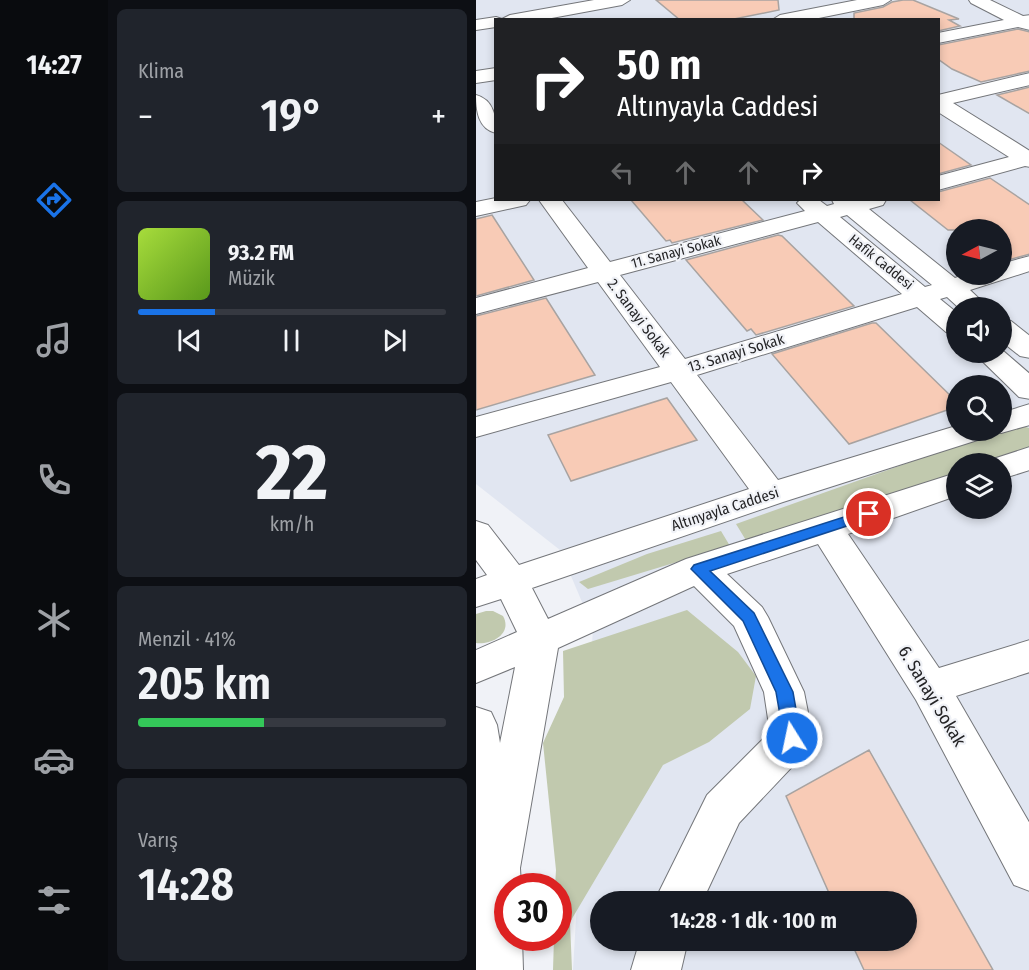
<!DOCTYPE html>
<html lang="tr">
<head>
<meta charset="utf-8">
<style>
	:root { --surface:#171b24; --page:#20242c; --text:#f1f3f6; --muted:#9ea1a6; --line:#363941; --accent:#1a73e8 }
	body { margin:0; font-family:"Fira Sans Condensed",sans-serif; background:var(--page); color:var(--text); height:100vh; display:flex; flex-direction:column; font-size:22px; white-space:nowrap }
	* { box-sizing:border-box; margin:0 }
	p { font-size:20px; color:var(--muted) }
	.icon { flex:none; width:33px; height:33px; fill:none; stroke:currentColor; stroke-width:2; stroke-linecap:round; stroke-linejoin:round }
	.map { position:relative; flex:1; overflow:hidden }
	.panel { display:flex; flex-direction:column; gap:9px; padding:9px; background:#0d0f14; width:368px }
	.panel>* { flex:none }
	.hud { position:absolute; left:18px; top:18px; width:446px; height:183px; border-radius:0px; box-shadow:0 3px 9px #0003; background:#202124; color:#fff; overflow:hidden }
	.needle { width:39px; rotate:263deg }
	.buttons { position:absolute; left:470px; top:219px; display:grid; gap:12px }
	.buttons a { display:grid; place-items:center; width:66px; height:66px; border-radius:50%; background:var(--surface); box-shadow:0 3px 9px #0003; font-size:30px }
	.speed { position:absolute; left:18px; top:873px; display:flex; gap:12px; font-size:30px; font-weight:700; text-align:center }
	.speed>* { display:grid; place-content:center; width:78px; height:78px; border-radius:50%; background:var(--surface); box-shadow:0 3px 9px #0003; line-height:1 }
	.speed .limit { border:9px solid #d22; background:#fff; color:#111 }
	.pin { position:absolute; display:grid; place-items:center; width:51px; height:51px; color:#fff; margin:-26px; border:3px solid #fff; border-radius:50%; box-shadow:0 2px 6px #0007 }
	.me { position:absolute; width:66px; margin:-33px; rotate:350deg; stroke-linejoin:round; filter:drop-shadow(0 0 4px #0008) }
	.turn { display:flex; align-items:center; gap:21px; height:126px; padding:0 24px; font-size:27px }
	.turn .icon { width:78px; height:78px; stroke-width:2.5 }
	.turn b { display:block; font-size:42px; line-height:51px }
	.lanes { display:flex; align-items:center; height:57px; padding:0 24px; background:#0003; justify-content:center; gap:30px; direction:ltr }
	.lanes .off { opacity:.35 }
	.big { font-size:45px; font-weight:600; line-height:1.1 }
	.panel .card { flex:1; display:flex; flex-direction:column; justify-content:center; gap:9px; min-width:0; padding:0 21px; border-radius:9px; background:var(--page) }
	.panel .dial { align-items:center; gap:0 }
	.dial b { font-size:78px; line-height:1 }
	.song { display:flex; align-items:center; gap:18px }
	.cover { width:72px; height:72px; border-radius:9px; background:linear-gradient(135deg,hsl(80 70% 55%),hsl(90 70% 35%)) }
	.played { height:6px; border-radius:3px; background:linear-gradient(90deg,var(--accent) 25%,var(--line) 25%) }
	.keys { display:flex; justify-content:space-around; direction:ltr }
	.heat { display:flex; justify-content:space-between; align-items:center; font-size:33px; direction:ltr }
	.charge { height:9px; border-radius:4px; background:linear-gradient(90deg,#34c759 41%,var(--line) 0) }
	.trip { position:absolute; left:114px; top:891px; width:327px; height:60px; border-radius:30px; background:var(--surface); box-shadow:0 3px 9px #0003; font-weight:600; line-height:60px; text-align:center }
	main { display:flex; flex:1; min-height:0 }
	.tabs { display:flex; flex-direction:column; width:108px; justify-content:space-around; align-items:center; background:#090b0e; color:var(--muted) }
	.tabs .icon { width:42px; height:42px }
	.tabs .active { color:var(--accent) }
	.tabs b { font-size:27px; color:var(--text) }
	.map>svg:first-child { display:block }
</style>
</head>
<body>
<main>
<nav class="tabs">
<b>14:27</b>
<svg class="icon active" aria-label="directions" viewBox="0 0 24 24"><path d="M12 3l9 9-9 9-9-9zM9 14v-3h6M13 9l2 2-2 2"/></svg>
<svg class="icon" aria-label="music" viewBox="0 0 24 24"><path d="M9 18V5l10-2v13"/><circle cx="6" cy="18" r="3"/><circle cx="16" cy="16" r="3"/></svg>
<svg class="icon" aria-label="phone" viewBox="0 0 24 24"><path d="M5 4h4l2 5-3 2q2 4 5 5l2-3 5 2v4C11 20 4 13 5 4z"/></svg>
<svg class="icon" aria-label="climate" viewBox="0 0 24 24"><path d="M12 3v18M4 7l16 10M4 17L20 7"/></svg>
<svg class="icon" aria-label="car" viewBox="0 0 24 24"><path d="M5 17H2v-5l4-1 3-4h7l3 4 3 1v5h-3M9 17h6M6 11h13"/><circle cx="7" cy="17" r="2"/><circle cx="17" cy="17" r="2"/></svg>
<svg class="icon" aria-label="filters" viewBox="0 0 24 24"><path d="M4 7h16M4 17h16"/><circle cx="9" cy="7" r="2"/><circle cx="15" cy="17" r="2"/></svg>
</nav>
<section class="panel">
<div class="card"><p>Klima</p>
<div class="heat"><a>−</a><b class="big">19°</b><a>+</a></div>
</div>
<div class="card">
<div class="song"><i class="cover"></i><div><b>93.2 FM</b><p>Müzik</p></div></div>
<div class="played"></div>
<div class="keys"><svg class="icon" aria-label="previous" viewBox="0 0 24 24"><path d="M18 5L8 12l10 7zM5 5v14"/></svg><svg class="icon" aria-label="pause" viewBox="0 0 24 24"><path d="M8 5v14M16 5v14"/></svg><svg class="icon" aria-label="next" viewBox="0 0 24 24"><path d="M6 5l10 7-10 7zM19 5v14"/></svg></div>
</div>
<div class="card dial"><b>22</b><p>km/h</p></div>
<div class="card"><p>Menzil · 41%</p><b class="big">205 km</b><div class="charge"></div></div>
<div class="card"><p>Varış</p><b class="big">14:28</b></div>
</section>
<div class="map">
<svg width="554" height="970" viewBox="0 0 554 970">
	<rect width="100%" height="100%" fill="#f0f2f7"/>
	<path fill="#e1e6f1" fill-rule="evenodd" d="M0,0H553V970H97L117,628L84,550L0,484ZM20,20H462V200H20ZM480,230H525V274H480ZM480,308H525V352H480ZM480,386H525V430H480ZM480,464H525V508H480ZM124,902H430V940H124Z"/>
	<g fill="#c1c9ae">
		<path d="M541,424L553,428V456L525,464H480V478L271,542L260,524Z"/>
		<path d="M245,531L254,546L112,589L103,582L171,554Z"/>
		<path d="M211,610L262,652L280,676L274,709L233,742L187,765L94,922L96,970H77L78,938H82V886H79L80,870L67,743L88,697L87,651Z"/>
		<path d="M10,611H17L27,616C37,634 15,645 0,643V614Z"/>
	</g>
	<g fill="#f8cbb6" stroke="#a8a3a1" stroke-width="1.5">
		<path d="M180,0H302L303,10L253,20H204Z"/>
		<path d="M427,0H437L483,19L473,20L484,26L462,31V20H378V13L407,7L416,2Z"/>
		<path d="M542,29L554,32V71L505,82L476,69L462,59V45Z"/>
		<path d="M554,87V114L521,95Z"/>
		<path d="M462,142L495,165L462,174Z"/>
		<path d="M514,178L554,205V254L525,262V230H472L434,200H462V192Z"/>
		<path d="M155,200H266L287,220L196,243L194,240L190,241Z"/>
		<path d="M16,215L58,280L0,296V219Z"/>
		<path d="M302,235L306,236L378,306L280,335L275,329L271,331L210,260Z"/>
		<path d="M70,298L119,375L0,410V316Z"/>
		<path d="M396,323H400L480,401V407L373,444L296,354Z"/>
		<path d="M191,398L221,440L95,481L72,435Z"/>
		<path d="M393,750L517,970H388L374,940H430V902H357L310,796Z"/>
	</g>
	<g fill="none" stroke-linecap="round" stroke-linejoin="round">
		<defs>
			<g id="minor">
				<path d="M118,0H154L146,5L65,20H20V27L0,30V20L20,17L26,19L34,15Z"/>
				<path d="M381,0H415L407,5L333,20H296L304,15Z"/>
				<path d="M493,0H514L547,16L554,15V30L542,27L462,43V33L528,20L495,3Z"/>
				<path d="M20,68V80L0,83V71Z"/>
				<path d="M554,73V85L477,103L554,151V167L549,166L462,190V176L533,157L462,112V95Z"/>
				<path d="M0,95C18,100 20,117 20,133C2,129 0,110 0,95Z"/>
				<path d="M20,198V200H54L50,205L0,216V202Z"/>
				<path d="M63,200H86L134,262L329,211L321,203L324,200H343L351,206L358,204L356,200H410L407,205L393,209L479,278L490,274H525V264L554,256V271L494,290L513,308H483L471,297L464,299L480,312V334L470,332L441,307L221,375L302,480L480,426V430H515L511,437L307,502L56,588L72,619L210,559L480,473V496L372,534L463,668L554,640V672L480,696L554,824V891L538,885L440,700L342,544L251,574L286,607L292,617L328,692L337,738L331,751L263,823L226,902H178L231,795L294,732L288,692L258,626L218,586L82,648L44,868L45,886H32V938H46L47,970H0V707L15,712L21,725L24,743L39,667L0,683V650L41,632L25,599L0,607V579L11,575L0,560V521L12,525L43,565L273,489L195,382L0,437V417L184,367L122,282L0,314V298L112,268ZM371,215L456,285L449,287L364,217ZM342,222L426,294L209,359L144,275Z"/>
				<path d="M525,319L535,321L554,336V358L544,356L525,341Z"/>
				<path d="M525,349L554,374V399L543,397L497,352H525Z"/>
				<path d="M554,404V425L525,433L516,430H525V413Z"/>
				<path d="M554,447V470L525,479V464H512L514,460Z"/>
				<path d="M164,940H212L205,970H155Z"/>
			</g>
		</defs>
		<use href="#minor" stroke="#74767a" stroke-width="2"/>
		<use href="#minor" fill="#fff" fill-rule="evenodd"/>
	</g>
	<path fill="#1a73e8" stroke="#114b97" stroke-width="1.5" d="M393,509L398,510L400,514L398,517L234,571L278,613L317,692L325,738L322,743L316,746L310,743L308,738L300,692L267,621L215,569L218,565Z"/>
	<g text-anchor="middle" dominant-baseline="central" stroke-width="4.5" stroke-linejoin="round" paint-order="stroke">
		<g font-size="14" fill="#242426" stroke="#f0f2f7">
			<text transform="translate(200 252) rotate(-15)">11. Sanayi Sokak</text>
			<text transform="translate(405 262) rotate(39)">Hafik Caddesi</text>
		</g>
		<g font-size="15" fill="#242426" stroke="#f0f2f7">
			<text transform="translate(163 318) rotate(53)">2. Sanayi Sokak</text>
			<text transform="translate(260 353) rotate(-17)">13. Sanayi Sokak</text>
			<text transform="translate(249 509) rotate(-18)">Altınyayla Caddesi</text>
		</g>
		<g font-size="18" fill="#242426" stroke="#f0f2f7">
			<text transform="translate(456 696) rotate(59)">6. Sanayi Sokak</text>
		</g>
	</g>
</svg>
<div class="buttons">
<a><svg class="needle" viewBox="-14 -14 28 28"><path d="M0-13l5 13h-10z" fill="#e53935"/><path d="M0 13l5-13h-10z" fill="#9ea1a6"/></svg></a>
<a><svg class="icon" aria-label="sound" viewBox="0 0 24 24"><path d="M4 9h4l5-4v14l-5-4H4zM17 9q2 3 0 6"/></svg></a>
<a><svg class="icon" aria-label="search" viewBox="0 0 24 24"><circle cx="10" cy="10" r="6"/><path d="M15 15l6 6"/></svg></a>
<a><svg class="icon" aria-label="layers" viewBox="0 0 24 24"><path d="M12 4l9 5-9 5-9-5zM3 14l9 5 9-5"/></svg></a>
</div>
<div class="speed"><div class="limit">30</div></div>
<div class="pin" style="left:393px;top:514px;background:#d93025"><svg class="icon" aria-label="arrive" viewBox="0 0 24 24"><path d="M6 21V4h12l-3 4 3 4H6"/></svg></div>
<svg class="me" style="left:316px;top:738px" viewBox="-20 -20 40 40"><circle r="17" fill="#1a73e8" stroke="#fff" stroke-width="3"/><path d="M0-11L8 9 0 5-8 9z" fill="#fff"/></svg>
<div class="trip">14:28 · 1 dk · 100 m</div>
<div class="hud">
<div class="turn"><svg class="icon" aria-label="right" viewBox="0 0 24 24"><path d="M7 20v-9h11M14 6l5 5-5 5"/></svg><div><b>50 m</b>Altınyayla Caddesi</div></div>
<div class="lanes"><svg class="icon off" aria-label="left" viewBox="0 0 24 24"><path d="M17 20v-9H6M10 6l-5 5 5 5"/></svg><svg class="icon off" aria-label="ahead" viewBox="0 0 24 24"><path d="M12 20V5M6 11l6-6 6 6"/></svg><svg class="icon off" aria-label="ahead" viewBox="0 0 24 24"><path d="M12 20V5M6 11l6-6 6 6"/></svg><svg class="icon" aria-label="right" viewBox="0 0 24 24"><path d="M7 20v-9h11M14 6l5 5-5 5"/></svg></div>
</div>
</div>
</main>
</body>
</html>
